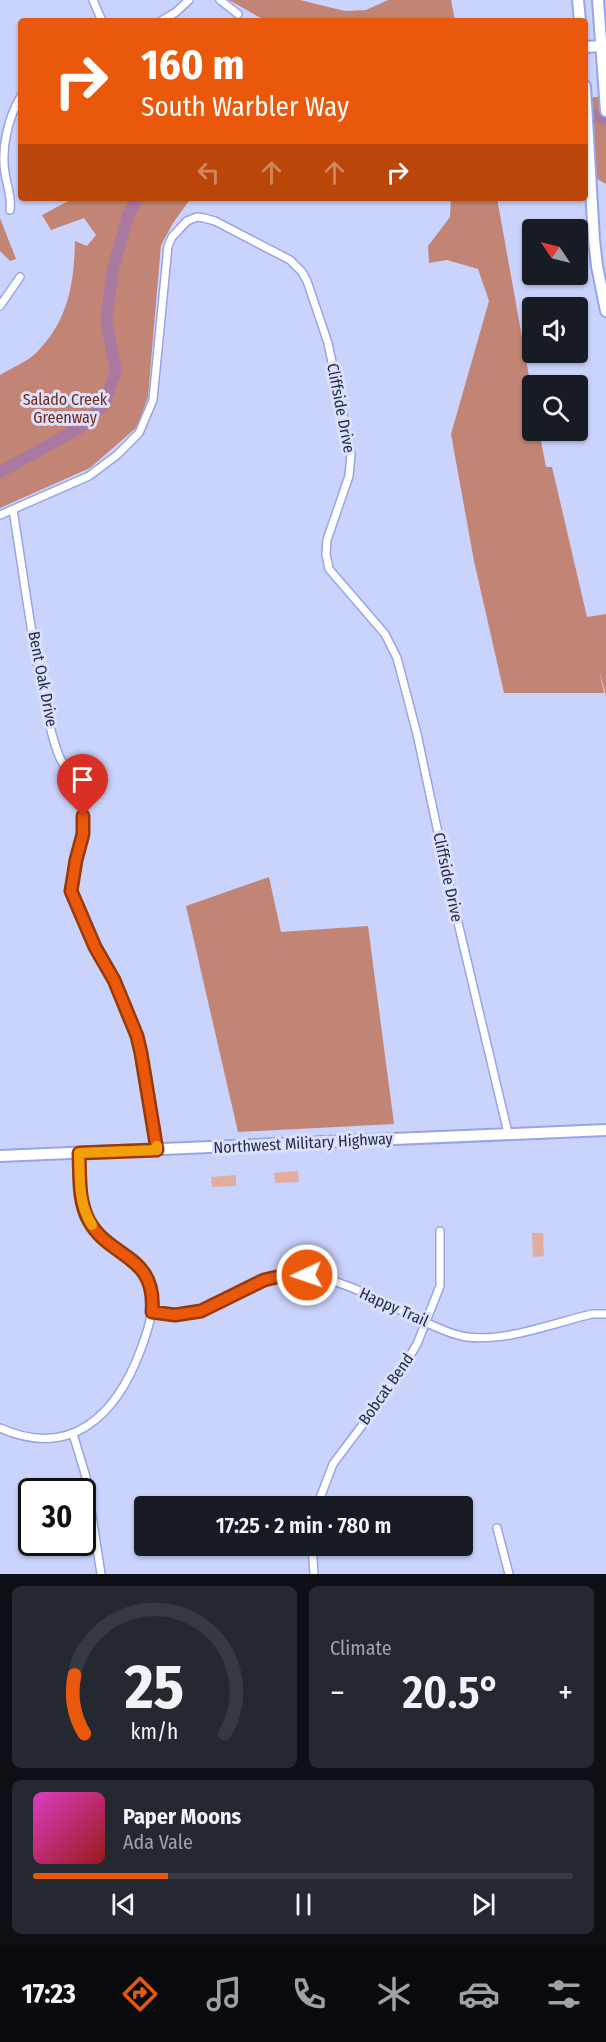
<!DOCTYPE html>
<html lang="en">
<head>
<meta charset="utf-8">
<style>
	:root { --surface:#171b24; --page:#242831; --text:#f1f3f6; --muted:#9ea1a6; --line:#363941; --accent:#ea580c }
	body { margin:0; font-family:"Fira Sans Condensed",sans-serif; background:var(--page); color:var(--text); height:100vh; display:flex; flex-direction:column; font-size:22px; white-space:nowrap }
	* { box-sizing:border-box; margin:0 }
	p { font-size:20px; color:var(--muted) }
	.icon { flex:none; width:33px; height:33px; fill:none; stroke:currentColor; stroke-width:2; stroke-linecap:round; stroke-linejoin:round }
	.map { position:relative; height:1574px; overflow:hidden }
	.sheet { display:flex; flex-direction:column; gap:12px; padding:12px; background:#0d0f14; flex:1 }
	.sheet>* { flex:none }
	.top-card { position:absolute; left:18px; top:18px; width:570px; height:183px; border-radius:6px; box-shadow:0 2px 4px #0004; background:#ea580c; color:#fff; overflow:hidden }
	.needle { width:39px; rotate:305deg }
	.tools { position:absolute; left:522px; top:219px; display:grid; gap:12px }
	.tools a { display:grid; place-items:center; width:66px; height:66px; border-radius:6px; background:var(--surface); box-shadow:0 2px 4px #0004; font-size:30px }
	.speed { position:absolute; left:18px; top:1478px; display:flex; gap:12px; font-size:30px; font-weight:700; text-align:center }
	.speed>* { display:grid; place-content:center; width:78px; height:78px; border-radius:50%; background:var(--surface); box-shadow:0 2px 4px #0004; line-height:1 }
	.speed .limit { border:3px solid #111; border-radius:9px; background:#fff; color:#111 }
	.pin { position:absolute; display:grid; place-items:center; width:51px; height:51px; color:#fff; margin:-62px -26px; border-radius:50% 50% 50% 0; rotate:-45deg; box-shadow:0 0 6px #0007 }
	.pin .icon { rotate:45deg }
	.me { position:absolute; width:66px; margin:-33px; rotate:267deg; stroke-linejoin:round; filter:drop-shadow(0 0 4px #0008) }
	.turn { display:flex; align-items:center; gap:21px; height:126px; padding:0 24px; font-size:27px }
	.turn .icon { width:78px; height:78px; stroke-width:2.5 }
	.turn b { display:block; font-size:42px; line-height:51px }
	.lanes { display:flex; align-items:center; height:57px; padding:0 24px; background:#0003; justify-content:center; gap:30px; direction:ltr }
	.lanes .off { opacity:.35 }
	.big { font-size:45px; font-weight:600; line-height:1.1 }
	.sheet .tile { flex:1; display:flex; flex-direction:column; justify-content:center; gap:9px; min-width:0; padding:0 21px; border-radius:9px; background:var(--page) }
	.sheet .dial { align-items:center; gap:0 }
	.dial svg { height:156px; overflow:visible; fill:none; stroke:var(--line); stroke-width:7; stroke-linecap:round; text-anchor:middle }
	.dial text { fill:var(--text); stroke:none }
	.song { display:flex; align-items:center; gap:18px }
	.cover { width:72px; height:72px; border-radius:9px; background:linear-gradient(135deg,hsl(310 70% 55%),hsl(0 70% 35%)) }
	.played { height:6px; border-radius:3px; background:linear-gradient(90deg,var(--accent) 25%,var(--line) 25%) }
	.keys { display:flex; justify-content:space-around; direction:ltr }
	.heat { display:flex; justify-content:space-between; align-items:center; font-size:33px; direction:ltr }
	.sheet .tiles { flex:1; display:grid; gap:12px; grid-template-columns:1fr 1fr }
	.tile:last-child { grid-column:span 2 }
	.trip { position:absolute; left:134px; top:1496px; width:339px; height:60px; border-radius:6px; background:var(--surface); box-shadow:0 2px 4px #0004; font-weight:600; line-height:60px; text-align:center }
	.tabs { display:flex; height:96px; justify-content:space-around; align-items:center; background:#090b0e; color:var(--muted) }
	.tabs .icon { width:42px; height:42px }
	.tabs .selected { color:var(--accent) }
	.tabs b { font-size:27px; color:var(--text) }
	.map>svg:first-child { display:block }
</style>
</head>
<body>
<div class="map">
<svg width="606" height="1574" viewBox="0 0 606 1574">
	<rect width="100%" height="100%" fill="#cad3fc"/>
	<g fill="#e2ad9f">
		<path d="M298,1171L299,1182L275,1183L274,1173Z"/>
		<path d="M236,1175V1186L212,1187L211,1177Z"/>
		<path d="M532,1233H543L544,1256L533,1257Z"/>
	</g>
	<g fill="#c28575">
		<path d="M229,0H300L345,11L366,10L388,0H451L455,21H266Z"/>
		<path d="M606,96V184L585,172V98Z"/>
		<path d="M74,198H191L173,223L161,245L148,397L137,427L90,468L0,508V375C11,368 27,362 36,353C68,321 74,285 75,241L87,246L96,235L84,218L51,230L42,215Z"/>
		<path d="M451,198H497L532,393V430L539,431L546,467H552L587,617L606,614V696L599,669L604,693H504L474,561L451,434L489,301L478,269L447,260L429,263L428,246L450,217Z"/>
		<path d="M0,218L16,259L10,261L0,251Z"/>
		<path d="M269,877L281,932L368,926L394,1124L238,1132L186,906Z"/>
	</g>
	<g fill="none" stroke-linecap="round" stroke-linejoin="round">
		<g stroke="#aa799f" stroke-width="12">
			<path d="M585,112L606,119"/>
			<path d="M0,472L81,427L105,402L116,370L106,320L113,269L128,215L137,198"/>
		</g>
		<defs>
			<g id="minor">
				<path d="M93,0L102,21"/>
				<path d="M220,0L238,14"/>
				<path d="M161,21L176,12L189,0"/>
				<path d="M10,210C12,198 7,186 5,173C1,148 8,118 21,96"/>
				<path d="M0,306L20,277"/>
				<path d="M13,510C24,577 32,646 47,712C50,727 54,746 61,760C71,778 80,793 83,814C86,838 67,875 72,894C83,935 111,970 126,1009C145,1054 149,1102 157,1150"/>
				<path d="M0,515L89,476L117,455L139,433L153,400L168,246L172,237L187,221L197,217L204,218L215,221L290,260L302,272L307,281L328,343L351,454L349,476L327,540L326,554L329,569L385,634L397,658L417,734L450,889L508,1133"/>
				<path d="M152,1312C162,1313 172,1316 183,1315C225,1309 251,1275 298,1275C338,1275 388,1305 425,1322C438,1328 452,1335 467,1337C507,1342 553,1323 592,1314H606"/>
				<path d="M0,1428C72,1460 117,1414 141,1349C147,1332 154,1314 151,1295C146,1254 106,1252 89,1221C78,1200 80,1176 79,1153"/>
				<path d="M73,1434L86,1477L101,1574"/>
				<path d="M317,1506L333,1464L394,1383L417,1344L440,1286V1231"/>
				<path d="M497,1528L509,1574"/>
				<path d="M312,1545L314,1574"/>
			</g>
			<g id="primary">
				<path d="M578,0L580,21"/>
				<path d="M598,0L606,111"/>
				<path d="M585,47L602,46"/>
				<path d="M585,86L594,240L597,266L606,311"/>
				<path d="M0,1156L606,1130"/>
			</g>
		</defs>
		<use href="#minor" stroke="#98a4e5" stroke-width="10"/>
		<use href="#primary" stroke="#98a4e5" stroke-width="14"/>
		<use href="#minor" stroke="#fff" stroke-width="7"/>
		<use href="#primary" stroke="#fff" stroke-width="10"/>
	</g>
	<g fill="none" stroke-linecap="round" stroke-linejoin="round">
		<defs>
			<path id="route" d="M83,816V834L76,860L71,891L95,947L114,980L137,1036L141,1053L157,1150L79,1153C80,1176 78,1201 89,1221C110,1259 157,1254 152,1312L175,1315L201,1311L264,1280L281,1276L307,1275"/>
		</defs>
		<use href="#route" stroke="#983908" stroke-width="15"/>
		<use href="#route" stroke="#ea580c" stroke-width="10"/>
		<path stroke="#f59e0b" stroke-width="10" d="M92,1225C78,1203 80,1178 79,1153L157,1150V1146"/>
	</g>
	<g text-anchor="middle" dominant-baseline="central" stroke-width="6" stroke-linejoin="round" paint-order="stroke">
		<g font-size="16" fill="#752917" stroke="#dbe1fc">
			<text x="65" y="399">Salado Creek<tspan x="65" dy="18">Greenway</tspan></text>
		</g>
		<g font-size="16" fill="#272c45" stroke="#dbe1fc">
			<text transform="translate(341 408) rotate(79)">Cliffside Drive</text>
			<text transform="translate(43 679) rotate(79)">Bent Oak Drive</text>
			<text transform="translate(448 877) rotate(78)">Cliffside Drive</text>
			<text transform="translate(303 1143) rotate(-3)">Northwest Military Highway</text>
			<text transform="translate(394 1307) rotate(24)">Happy Trail</text>
			<text transform="translate(386 1389) rotate(-55)">Bobcat Bend</text>
		</g>
	</g>
</svg>
<div class="tools">
<a><svg class="needle" viewBox="-14 -14 28 28"><path d="M0-13l5 13h-10z" fill="#e53935"/><path d="M0 13l5-13h-10z" fill="#9ea1a6"/></svg></a>
<a><svg class="icon" aria-label="sound" viewBox="0 0 24 24"><path d="M4 9h4l5-4v14l-5-4H4zM17 9q2 3 0 6"/></svg></a>
<a><svg class="icon" aria-label="search" viewBox="0 0 24 24"><circle cx="10" cy="10" r="6"/><path d="M15 15l6 6"/></svg></a>
</div>
<div class="speed"><div class="limit">30</div></div>
<div class="pin" style="left:83px;top:816px;background:#d93025"><svg class="icon" aria-label="arrive" viewBox="0 0 24 24"><path d="M6 21V4h12l-3 4 3 4H6"/></svg></div>
<svg class="me" style="left:307px;top:1275px" viewBox="-20 -20 40 40"><circle r="17" fill="#ea580c" stroke="#fff" stroke-width="3"/><path d="M0-11L8 9 0 5-8 9z" fill="#fff"/></svg>
<div class="trip">17:25 · 2 min · 780 m</div>
<div class="top-card">
<div class="turn"><svg class="icon" aria-label="right" viewBox="0 0 24 24"><path d="M7 20v-9h11M14 6l5 5-5 5"/></svg><div><b>160 m</b>South Warbler Way</div></div>
<div class="lanes"><svg class="icon off" aria-label="left" viewBox="0 0 24 24"><path d="M17 20v-9H6M10 6l-5 5 5 5"/></svg><svg class="icon off" aria-label="ahead" viewBox="0 0 24 24"><path d="M12 20V5M6 11l6-6 6 6"/></svg><svg class="icon off" aria-label="ahead" viewBox="0 0 24 24"><path d="M12 20V5M6 11l6-6 6 6"/></svg><svg class="icon" aria-label="right" viewBox="0 0 24 24"><path d="M7 20v-9h11M14 6l5 5-5 5"/></svg></div>
</div>
</div>
<section class="sheet">
<div class="tiles">
<div class="tile dial"><svg viewBox="0 0 100 80">
<path d="M14 69A42 42 0 1 1 86 69"/>
<path d="M14 69A42 42 0 0 1 9 39" stroke="#ea580c"/>
<text x="50" y="56" font-size="32" font-weight="700">25</text>
<text x="50" y="72" font-size="11">km/h</text>
</svg></div>
<div class="tile"><p>Climate</p>
<div class="heat"><a>−</a><b class="big">20.5°</b><a>+</a></div>
</div>
<div class="tile">
<div class="song"><i class="cover"></i><div><b>Paper Moons</b><p>Ada Vale</p></div></div>
<div class="played"></div>
<div class="keys"><svg class="icon" aria-label="previous" viewBox="0 0 24 24"><path d="M18 5L8 12l10 7zM5 5v14"/></svg><svg class="icon" aria-label="pause" viewBox="0 0 24 24"><path d="M8 5v14M16 5v14"/></svg><svg class="icon" aria-label="next" viewBox="0 0 24 24"><path d="M6 5l10 7-10 7zM19 5v14"/></svg></div>
</div>
</div>
</section>
<nav class="tabs">
<b>17:23</b>
<svg class="icon selected" aria-label="directions" viewBox="0 0 24 24"><path d="M12 3l9 9-9 9-9-9zM9 14v-3h6M13 9l2 2-2 2"/></svg>
<svg class="icon" aria-label="music" viewBox="0 0 24 24"><path d="M9 18V5l10-2v13"/><circle cx="6" cy="18" r="3"/><circle cx="16" cy="16" r="3"/></svg>
<svg class="icon" aria-label="phone" viewBox="0 0 24 24"><path d="M5 4h4l2 5-3 2q2 4 5 5l2-3 5 2v4C11 20 4 13 5 4z"/></svg>
<svg class="icon" aria-label="climate" viewBox="0 0 24 24"><path d="M12 3v18M4 7l16 10M4 17L20 7"/></svg>
<svg class="icon" aria-label="car" viewBox="0 0 24 24"><path d="M5 17H2v-5l4-1 3-4h7l3 4 3 1v5h-3M9 17h6M6 11h13"/><circle cx="7" cy="17" r="2"/><circle cx="17" cy="17" r="2"/></svg>
<svg class="icon" aria-label="filters" viewBox="0 0 24 24"><path d="M4 7h16M4 17h16"/><circle cx="9" cy="7" r="2"/><circle cx="15" cy="17" r="2"/></svg>
</nav>
</body>
</html>
